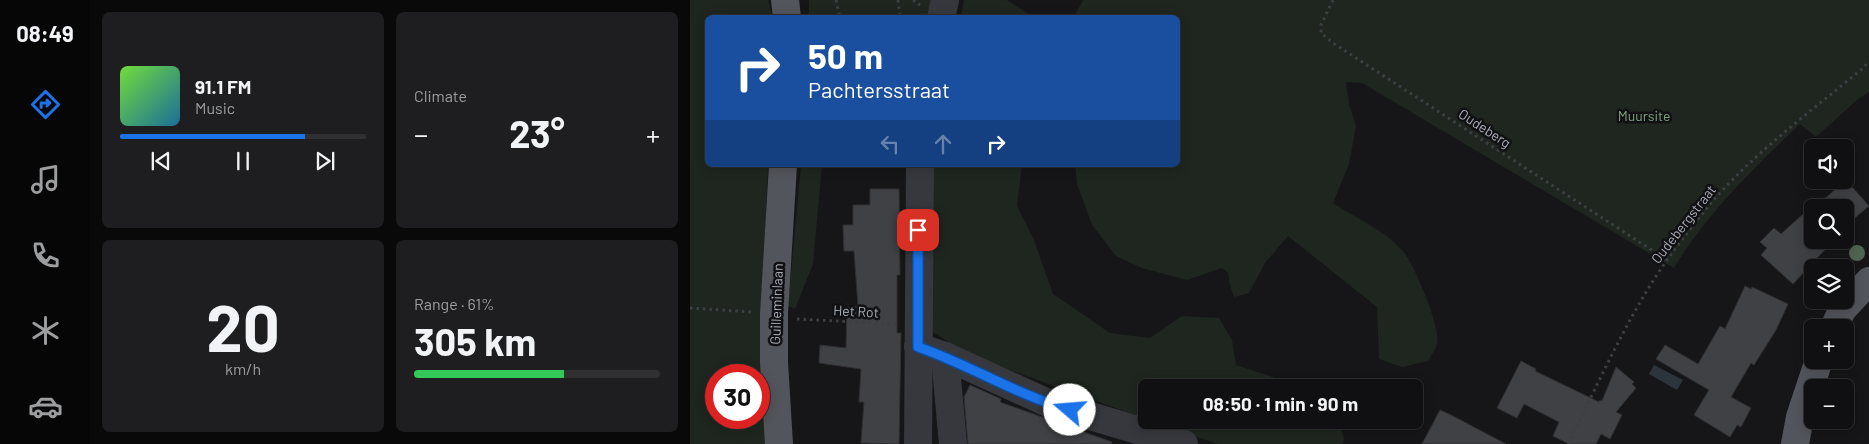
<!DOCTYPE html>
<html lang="en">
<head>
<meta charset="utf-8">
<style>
	:root { --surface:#101012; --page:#1e1e20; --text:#f1f3f6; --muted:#9c9d9f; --line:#303032; --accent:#1a73e8 }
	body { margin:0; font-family:Barlow,sans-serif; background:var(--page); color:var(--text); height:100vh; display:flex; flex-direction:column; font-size:19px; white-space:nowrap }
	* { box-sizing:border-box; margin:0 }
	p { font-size:16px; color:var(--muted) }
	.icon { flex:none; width:28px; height:28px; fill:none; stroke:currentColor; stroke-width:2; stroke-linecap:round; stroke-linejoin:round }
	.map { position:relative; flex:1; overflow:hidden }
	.sheet { display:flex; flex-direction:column; gap:12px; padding:12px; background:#09090a; width:600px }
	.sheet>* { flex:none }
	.guide { position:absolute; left:15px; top:15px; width:475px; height:152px; border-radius:8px; box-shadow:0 2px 12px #0003,0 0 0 1px var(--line); background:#1a4fa0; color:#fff; overflow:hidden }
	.tools { position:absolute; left:1114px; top:139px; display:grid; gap:10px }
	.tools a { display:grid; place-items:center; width:50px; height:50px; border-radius:8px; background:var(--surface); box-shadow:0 2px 12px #0003,0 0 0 1px var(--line); font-size:25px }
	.speed { position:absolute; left:15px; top:364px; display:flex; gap:10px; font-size:25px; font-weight:700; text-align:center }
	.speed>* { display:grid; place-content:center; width:65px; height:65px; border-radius:50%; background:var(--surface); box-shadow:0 2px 12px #0003,0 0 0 1px var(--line); line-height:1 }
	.speed .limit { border:8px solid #d22; background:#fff; color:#111 }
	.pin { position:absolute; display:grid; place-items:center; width:42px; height:42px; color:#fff; margin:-21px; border-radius:10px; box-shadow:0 2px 8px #0006 }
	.me { position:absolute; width:55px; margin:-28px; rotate:288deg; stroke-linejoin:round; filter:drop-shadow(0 0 4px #0008) }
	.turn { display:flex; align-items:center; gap:18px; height:105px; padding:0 20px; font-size:22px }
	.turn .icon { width:65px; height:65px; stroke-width:2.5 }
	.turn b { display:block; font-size:35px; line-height:42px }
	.lanes { display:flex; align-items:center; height:48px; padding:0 20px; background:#0003; justify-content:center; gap:25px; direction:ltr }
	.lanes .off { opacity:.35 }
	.big { font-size:38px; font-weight:700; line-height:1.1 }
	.sheet .widget { flex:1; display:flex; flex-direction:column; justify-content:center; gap:8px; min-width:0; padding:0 18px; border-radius:8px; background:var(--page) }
	.sheet .dial { align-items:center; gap:0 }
	.dial b { font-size:65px; line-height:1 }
	.song { display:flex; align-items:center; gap:15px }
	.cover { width:60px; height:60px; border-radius:8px; background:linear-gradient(135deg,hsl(100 70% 55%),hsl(200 70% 35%)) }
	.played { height:5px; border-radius:2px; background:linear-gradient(90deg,var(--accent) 75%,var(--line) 75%) }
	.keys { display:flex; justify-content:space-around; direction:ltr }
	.heat { display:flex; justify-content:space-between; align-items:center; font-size:28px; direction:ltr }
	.charge { height:8px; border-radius:4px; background:linear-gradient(90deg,#34c759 61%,var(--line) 0) }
	.sheet .tiles { flex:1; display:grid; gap:12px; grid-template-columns:repeat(2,1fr) }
	.trip { position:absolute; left:448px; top:379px; width:285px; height:50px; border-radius:8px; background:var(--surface); box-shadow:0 2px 12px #0003,0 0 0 1px var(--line); font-weight:700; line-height:50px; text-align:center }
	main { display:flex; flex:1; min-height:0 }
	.tabs { display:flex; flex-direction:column; width:90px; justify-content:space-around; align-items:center; background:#060607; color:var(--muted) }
	.tabs .icon { width:35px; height:35px }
	.tabs .on { color:var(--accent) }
	.tabs b { font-size:22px; color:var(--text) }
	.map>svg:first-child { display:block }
</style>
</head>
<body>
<main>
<nav class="tabs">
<b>08:49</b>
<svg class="icon on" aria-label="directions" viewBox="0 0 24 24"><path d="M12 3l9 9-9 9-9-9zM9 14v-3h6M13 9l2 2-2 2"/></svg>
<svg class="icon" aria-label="music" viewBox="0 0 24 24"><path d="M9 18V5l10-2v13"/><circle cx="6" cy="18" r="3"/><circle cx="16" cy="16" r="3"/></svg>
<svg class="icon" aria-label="phone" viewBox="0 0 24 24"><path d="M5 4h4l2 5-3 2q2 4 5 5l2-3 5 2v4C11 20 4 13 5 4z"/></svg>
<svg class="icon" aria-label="climate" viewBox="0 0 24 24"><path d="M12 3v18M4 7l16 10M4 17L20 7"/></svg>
<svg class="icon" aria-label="car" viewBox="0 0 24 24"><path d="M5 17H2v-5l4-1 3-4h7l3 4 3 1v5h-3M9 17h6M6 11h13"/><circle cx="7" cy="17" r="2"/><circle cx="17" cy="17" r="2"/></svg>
</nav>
<section class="sheet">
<div class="tiles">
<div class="widget">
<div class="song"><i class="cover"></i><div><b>91.1 FM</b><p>Music</p></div></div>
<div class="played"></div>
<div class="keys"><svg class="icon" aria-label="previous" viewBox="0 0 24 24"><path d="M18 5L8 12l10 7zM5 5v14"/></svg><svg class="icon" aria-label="pause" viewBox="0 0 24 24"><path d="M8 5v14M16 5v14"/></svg><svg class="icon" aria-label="next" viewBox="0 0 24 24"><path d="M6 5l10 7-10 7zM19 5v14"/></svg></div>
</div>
<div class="widget"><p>Climate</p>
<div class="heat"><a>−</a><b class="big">23°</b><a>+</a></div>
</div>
<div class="widget dial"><b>20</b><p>km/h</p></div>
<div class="widget"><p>Range · 61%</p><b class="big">305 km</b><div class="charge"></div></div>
</div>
</section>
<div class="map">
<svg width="1179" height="444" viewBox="0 0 1179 444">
	<rect width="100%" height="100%" fill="#161618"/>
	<g fill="#1e261f" fill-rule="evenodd">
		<path d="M0,0H78L82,15V17L18,18V165H78L74,268L76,444H0ZM26,375H69V418H26Z"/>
		<path d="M119,0H244L241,17L119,18Z"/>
		<path d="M274,0H317L343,17H271Z"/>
		<path d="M393,0H1179V92L1168,99L1126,137L1110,124C1064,168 1017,213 984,268L672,83L656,82L659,104L666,126L659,164L643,203C666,218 694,230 713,251C724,264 751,327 747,344C746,349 741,355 738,361L712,367L689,359L687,307L598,236L575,263L559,293L544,297L540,285L538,273L532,268L497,280L452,268L426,256L402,225L387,184L385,165H488V18L384,17Z"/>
		<path d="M111,165H132L123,264L105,309L98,306Z"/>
		<path d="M243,165H332L327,206L344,240L363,294L420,333L460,338L492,316L529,318L542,340L546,365L601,383L609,387L456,388V419L281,356L241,331Z"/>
		<path d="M460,420H649L654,440L652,444H527Z"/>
	</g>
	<path fill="#2c353c" d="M964,365L993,380L987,390L959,374Z"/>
	<g fill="#404145" stroke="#303034">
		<path d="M1155,179L1179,206L1155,226V208H1124L1155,181Z"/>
		<path d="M180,189H209L210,275H207V333H211L209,444L171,443L174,402H169L171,369L129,363L130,345L156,348L157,307L168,306L164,251H154L153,225H163V205H180Z"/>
		<path d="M1122,206V240H1144L1103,284L1071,255L1077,248L1070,242L1084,228L1091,234Z"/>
		<path d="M1055,286L1061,289L1062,287L1098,304L1086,330L1064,365L1061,363L1041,397L1061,408L1051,427L1047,425L1040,437L1004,415L1019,390L966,359L975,345L1008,364L1030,326L1035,329Z"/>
		<path d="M831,361L846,369L845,371L909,402L910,400L912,401L926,367L944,382L942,384L946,388L926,412L932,415L920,439L911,434L906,444H879L863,436L869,422L834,404L827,418L807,408Z"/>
		<path d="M280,385L311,399L310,402L422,442L421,444H278L274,397Z"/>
		<path d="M750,410L761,415L816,444H732Z"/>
	</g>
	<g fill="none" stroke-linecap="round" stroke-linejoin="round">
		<g stroke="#3d3f44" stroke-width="3" stroke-dasharray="2.5 4" stroke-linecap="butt">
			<path d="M146,0L150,18"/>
			<path d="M208,0L210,18"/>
			<path d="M223,0L230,5"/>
			<path d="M643,0L631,25V33L643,43L977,260"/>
			<path d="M0,308L62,312"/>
			<path d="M107,319L206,324"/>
			<path d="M878,444C904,392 928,338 958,289C976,259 999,230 1021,203C1065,152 1120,112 1172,69L1179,61"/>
		</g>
		<g stroke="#37383d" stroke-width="28">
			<path d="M251,18L255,0"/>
			<path d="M228,347L255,356L360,404L494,444"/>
			<path d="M255,356L263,444"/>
			<path d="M228,444L230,165"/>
		</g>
		<g stroke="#53555c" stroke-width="28">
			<path d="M95,0L97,18"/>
			<path d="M1144,328L1152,310L1179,281"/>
			<path d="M89,444L84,362V314L93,165"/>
			<path d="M1105,444L1110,417L1129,360"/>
		</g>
	</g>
	<circle fill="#506452" cx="1167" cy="253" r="8"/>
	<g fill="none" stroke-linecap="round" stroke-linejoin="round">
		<defs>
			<path id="route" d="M228,230V347C280,365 327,395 380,410"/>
		</defs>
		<use href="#route" stroke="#114b97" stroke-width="12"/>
		<use href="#route" stroke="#1a73e8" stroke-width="9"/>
	</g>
	<g text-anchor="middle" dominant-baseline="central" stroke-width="5" stroke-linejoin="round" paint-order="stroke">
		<g font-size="14" fill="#7fa381" stroke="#111113">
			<text x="954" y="115">Muursite</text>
		</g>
		<g font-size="14" fill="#a8adb8" stroke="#111113">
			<text transform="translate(795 128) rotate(33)">Oudeberg</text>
			<text transform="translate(993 224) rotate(-52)">Oudebergstraat</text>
			<text transform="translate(86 304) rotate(-88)">Guilleminlaan</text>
			<text transform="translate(166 311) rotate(3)">Het Rot</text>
		</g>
	</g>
</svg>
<div class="tools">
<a><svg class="icon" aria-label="sound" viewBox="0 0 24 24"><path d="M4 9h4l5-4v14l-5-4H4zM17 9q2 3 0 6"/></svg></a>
<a><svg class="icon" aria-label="search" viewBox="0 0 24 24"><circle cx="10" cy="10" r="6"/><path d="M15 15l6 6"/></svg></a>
<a><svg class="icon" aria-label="layers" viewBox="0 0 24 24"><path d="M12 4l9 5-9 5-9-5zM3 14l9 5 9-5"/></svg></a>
<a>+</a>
<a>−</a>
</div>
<div class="speed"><div class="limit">30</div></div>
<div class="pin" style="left:228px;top:230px;background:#d93025"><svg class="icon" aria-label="arrive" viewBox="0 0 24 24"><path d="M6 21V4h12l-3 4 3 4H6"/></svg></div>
<svg class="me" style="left:380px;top:410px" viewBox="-20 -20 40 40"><circle r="19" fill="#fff"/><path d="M0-13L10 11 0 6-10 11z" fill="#1a73e8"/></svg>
<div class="trip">08:50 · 1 min · 90 m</div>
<div class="guide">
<div class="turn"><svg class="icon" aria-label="right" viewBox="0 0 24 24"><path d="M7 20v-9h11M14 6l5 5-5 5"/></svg><div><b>50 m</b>Pachtersstraat</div></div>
<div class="lanes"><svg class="icon off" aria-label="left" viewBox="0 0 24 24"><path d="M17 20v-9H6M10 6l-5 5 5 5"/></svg><svg class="icon off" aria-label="ahead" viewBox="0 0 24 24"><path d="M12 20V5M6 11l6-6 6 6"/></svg><svg class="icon" aria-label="right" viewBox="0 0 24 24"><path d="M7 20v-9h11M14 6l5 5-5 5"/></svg></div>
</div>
</div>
</main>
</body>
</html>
